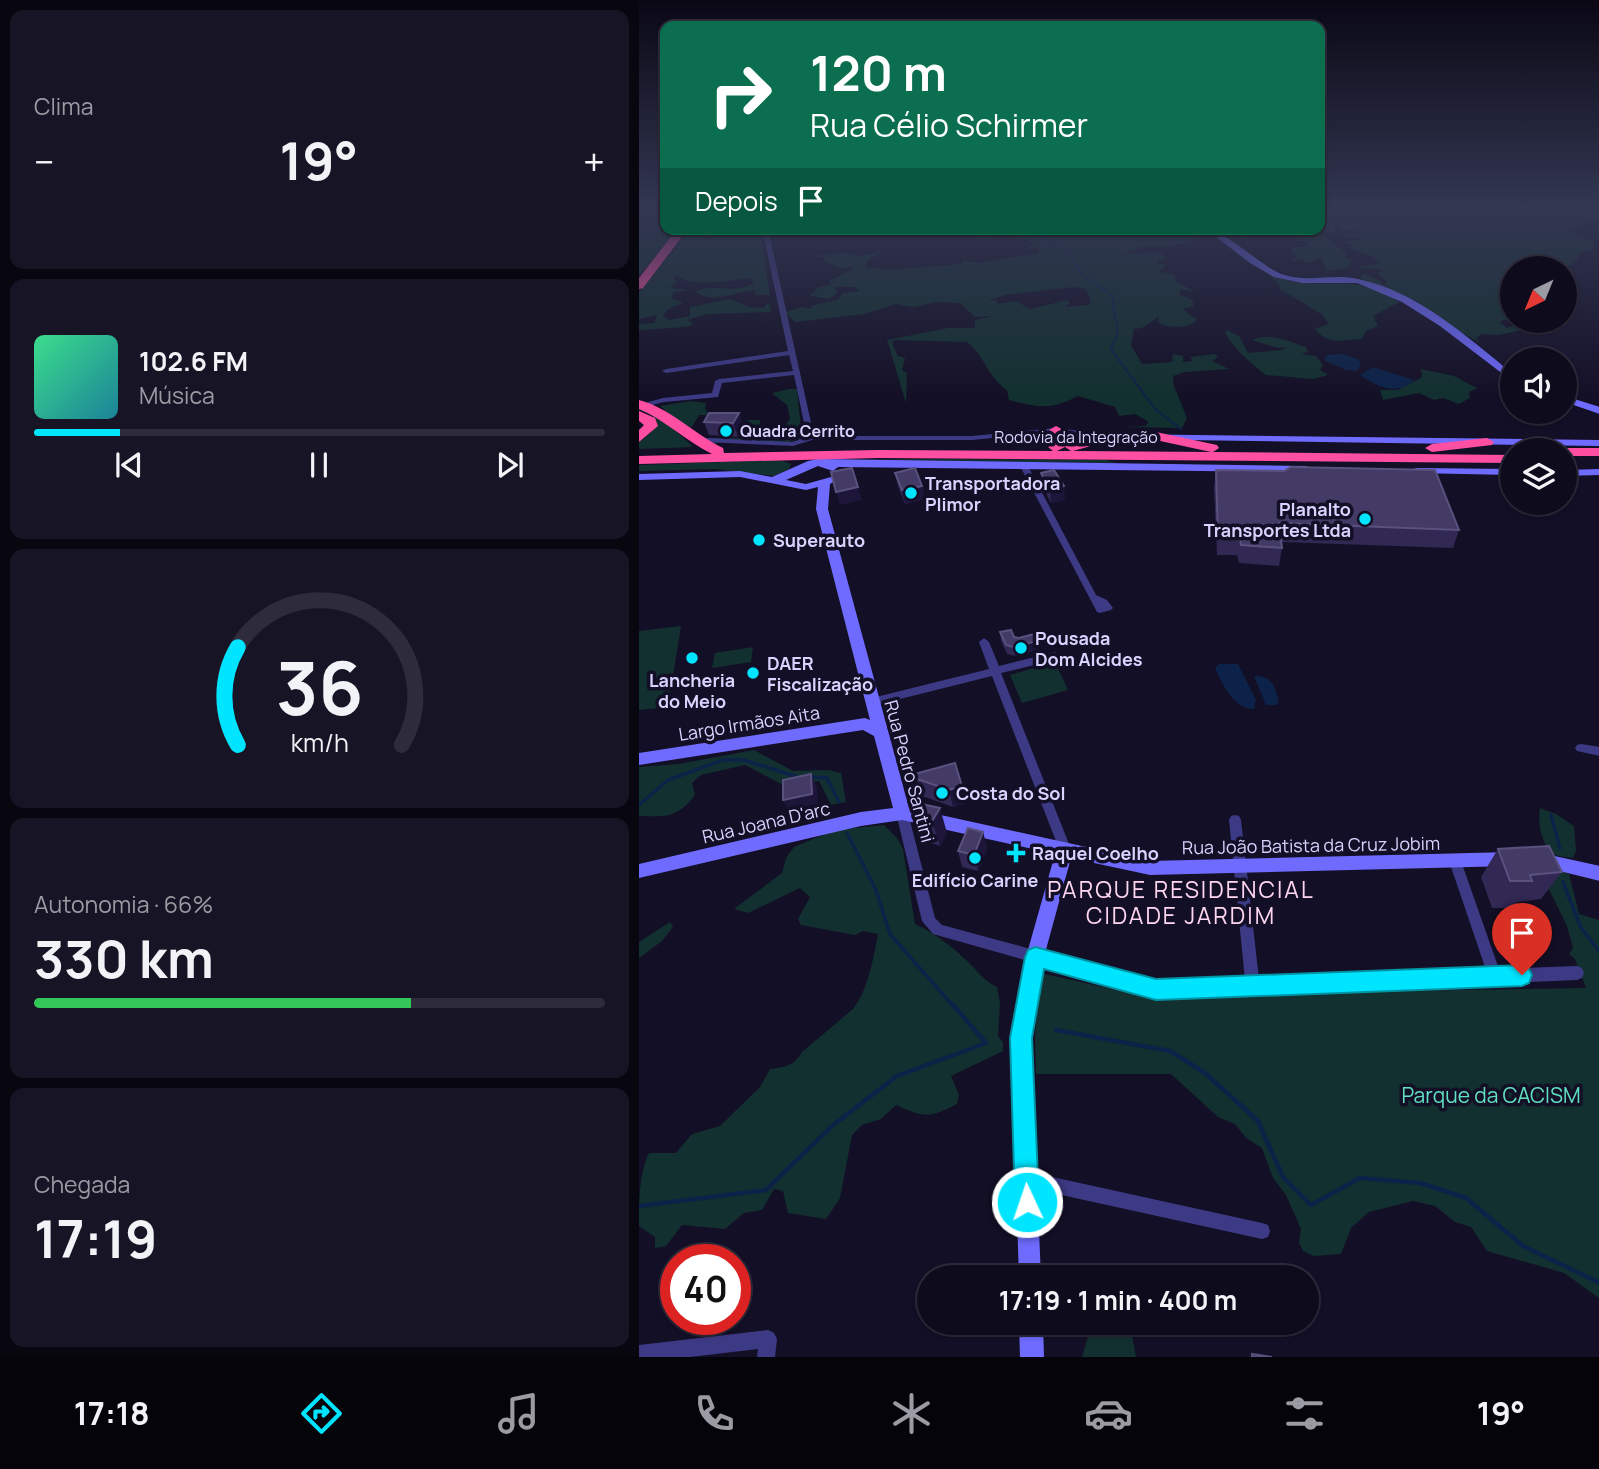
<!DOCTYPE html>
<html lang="pt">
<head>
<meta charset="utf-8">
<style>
	:root { --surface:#0e0b1c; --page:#171425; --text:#f1f3f6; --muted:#9b9ba3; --line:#2e2b3b; --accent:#00e5ff }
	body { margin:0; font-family:Manrope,sans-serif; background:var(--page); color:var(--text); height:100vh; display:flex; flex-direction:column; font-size:26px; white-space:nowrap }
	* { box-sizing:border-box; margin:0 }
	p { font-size:23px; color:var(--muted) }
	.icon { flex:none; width:38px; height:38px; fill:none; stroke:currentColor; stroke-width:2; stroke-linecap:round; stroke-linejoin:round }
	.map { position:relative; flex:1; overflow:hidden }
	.drawer { display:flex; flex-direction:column; gap:10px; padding:10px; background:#08060f; width:639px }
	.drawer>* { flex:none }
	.hud { position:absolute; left:21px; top:21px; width:665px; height:214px; border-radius:14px; box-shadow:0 2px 5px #0004,0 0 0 2px var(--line); background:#0b6e4f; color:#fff; overflow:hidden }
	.needle { width:46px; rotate:223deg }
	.controls { position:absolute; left:861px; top:256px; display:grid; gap:14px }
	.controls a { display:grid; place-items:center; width:77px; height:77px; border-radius:50%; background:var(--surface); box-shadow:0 2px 5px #0004,0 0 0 2px var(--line); font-size:35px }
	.speed { position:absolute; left:21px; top:1244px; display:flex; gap:14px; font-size:35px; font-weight:700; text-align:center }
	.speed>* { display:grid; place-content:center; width:91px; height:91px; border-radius:50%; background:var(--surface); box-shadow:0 2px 5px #0004,0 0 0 2px var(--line); line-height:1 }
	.speed .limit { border:10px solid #d22; background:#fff; color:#111 }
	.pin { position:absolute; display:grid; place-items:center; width:60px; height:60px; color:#fff; margin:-72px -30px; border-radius:50% 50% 50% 0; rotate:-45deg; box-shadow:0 0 7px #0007 }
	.pin .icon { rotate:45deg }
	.me { position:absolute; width:77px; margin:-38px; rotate:357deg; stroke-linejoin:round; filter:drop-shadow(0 0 5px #0008) }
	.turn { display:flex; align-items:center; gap:24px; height:147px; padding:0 35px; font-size:32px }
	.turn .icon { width:91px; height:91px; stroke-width:2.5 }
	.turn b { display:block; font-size:49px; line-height:60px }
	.then { display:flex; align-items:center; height:66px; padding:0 35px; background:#0003; gap:14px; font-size:26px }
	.big { font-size:52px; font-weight:700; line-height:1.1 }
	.drawer .card { flex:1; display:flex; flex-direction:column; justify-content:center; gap:10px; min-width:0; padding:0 24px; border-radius:14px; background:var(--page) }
	.drawer .dial { align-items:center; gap:0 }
	.dial svg { height:182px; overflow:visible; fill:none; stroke:var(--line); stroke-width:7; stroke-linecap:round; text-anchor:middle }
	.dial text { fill:var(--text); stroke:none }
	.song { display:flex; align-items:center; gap:21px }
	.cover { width:84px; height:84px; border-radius:10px; background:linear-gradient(135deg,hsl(150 70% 55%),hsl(190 70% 35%)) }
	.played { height:7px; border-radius:4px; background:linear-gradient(90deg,var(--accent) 15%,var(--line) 15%) }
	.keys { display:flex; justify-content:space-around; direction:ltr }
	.heat { display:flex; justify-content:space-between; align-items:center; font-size:38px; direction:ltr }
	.charge { height:10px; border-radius:5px; background:linear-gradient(90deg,#34c759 66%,var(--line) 0) }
	.trip { position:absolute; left:278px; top:1265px; width:402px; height:70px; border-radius:35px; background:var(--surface); box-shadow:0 2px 5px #0004,0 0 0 2px var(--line); font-weight:700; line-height:70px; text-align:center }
	.dock { display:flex; height:112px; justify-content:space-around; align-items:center; background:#06040b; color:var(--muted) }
	.dock .icon { width:49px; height:49px }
	.dock .on { color:var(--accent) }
	.dock b { font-size:32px; color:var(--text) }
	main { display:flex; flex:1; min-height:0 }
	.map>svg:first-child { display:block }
</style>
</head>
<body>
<main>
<section class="drawer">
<div class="card"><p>Clima</p>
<div class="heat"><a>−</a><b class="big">19°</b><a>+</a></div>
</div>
<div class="card">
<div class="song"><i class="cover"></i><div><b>102.6 FM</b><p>Música</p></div></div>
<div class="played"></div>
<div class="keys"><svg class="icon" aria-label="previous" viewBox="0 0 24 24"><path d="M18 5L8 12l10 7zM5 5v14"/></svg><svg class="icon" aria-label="pause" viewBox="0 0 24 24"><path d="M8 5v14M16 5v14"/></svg><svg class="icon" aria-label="next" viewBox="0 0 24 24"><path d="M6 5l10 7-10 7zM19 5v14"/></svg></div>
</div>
<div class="card dial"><svg viewBox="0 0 100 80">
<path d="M14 69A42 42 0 1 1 86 69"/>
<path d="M14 69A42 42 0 0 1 14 26" stroke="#00e5ff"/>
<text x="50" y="56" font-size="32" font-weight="700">36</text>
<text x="50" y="72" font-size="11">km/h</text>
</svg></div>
<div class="card"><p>Autonomia · 66%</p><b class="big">330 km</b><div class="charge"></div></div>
<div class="card"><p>Chegada</p><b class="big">17:19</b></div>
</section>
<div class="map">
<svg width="961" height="1357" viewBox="0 0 961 1357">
	<rect width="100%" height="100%" fill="#130f26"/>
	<g fill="#12302f" fill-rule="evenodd">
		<path d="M0,209H26V229H40L0,275Z"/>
		<path d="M681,209H960V219L950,220L929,231L956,244L953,249L940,253V258L926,269L899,264L873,268V298H862L873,307V320H863L861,323L868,328L877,325L884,330L859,335L842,334L837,339L841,343L802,321L781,303L723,279L721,277L725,274L741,280L744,285L748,282L738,273L743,272L742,269L714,268L740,264L734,257L710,248L713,246L707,242L724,239L702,235L725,232L701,229L699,224L694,227L697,231L683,234L709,255L706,258L713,259L709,267L695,271L688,270L682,257L671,263L664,262L665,259L652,261L658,256L653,252V248L669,246L668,241H655L664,237L612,234L607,240L578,229H681Z"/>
		<path d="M52,229H61V235L68,240L74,238L78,229H121L131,295H117L115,290C97,292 71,305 56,291C76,283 93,295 115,283L111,278C88,281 57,288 37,276L35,278L38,282L32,288L51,290L35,292L32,298L44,303L29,309L24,316L30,320L51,316V307L91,299L110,307L124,308L130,302L132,312L69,314L48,320L53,322V325L46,327L0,330V324L15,323L18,315L0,319V292Z"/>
		<path d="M565,229L551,231L555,239L552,242L527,247H503L482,254L523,252L517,254H524L526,260L518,261L520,264L527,265L520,272L535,274L537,281L556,292L542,289L540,295C548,298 553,296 555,306L544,309L553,317L559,318C552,329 529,329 519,322L520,316L503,328L495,329L492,345L503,364L533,362L534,354L544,356V362L554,361L551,357L576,354L579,357L573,361L590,369L546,372L534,376L535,386L548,418L543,428L484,427L506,426L510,422L496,414L480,416L476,407L439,396C410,411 399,407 370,400L368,390C346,374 349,360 328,342L255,340L253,343L259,356L266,358L263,370L268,373L267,403L248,340L309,328H336V320L356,316L336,317L321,303L298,302L274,307L257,304L225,314L156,322L146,312L163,307L172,309V306L198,300L204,293L221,291L215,287H196L198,293L190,299L171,296L178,288L193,284L190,281L214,269L213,266L204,269L184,261L186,258L177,256L180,255L206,253L221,256L243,252L228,261L226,267L251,270L324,264L322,261L343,263L399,253L400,247L387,249L395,243L385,238L379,239L371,234L343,240L336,235L343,234L338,230ZM435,287L447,289L452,302L449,305L425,307L431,303L428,300L391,309L377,301L358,304V300L348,301L365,295Z"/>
		<path d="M625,270C634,274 642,279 651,281C693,289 720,273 760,302L734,316L739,326L727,331L723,339C704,340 690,346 676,329L690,324L684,315L641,289L640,284Z"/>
		<path d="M588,330L600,336L609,353L642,350L648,347L639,348L613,340C630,332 649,341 667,347L669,352L661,354L677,356L684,365L681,370L689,375L674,379L627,375C612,363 595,350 586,332Z"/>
		<path d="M782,369L815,376L838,388L830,392L831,398L820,404L804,398L795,400L780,393L744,400L741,390H758L780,379L783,377Z"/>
		<path d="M150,389H158L163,439L149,442L80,439L77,444L63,441L58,433L66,438H101L109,420H121L120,431H142L151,419L148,405L133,393Z"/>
		<path d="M51,401L67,403L66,409L70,415H60L53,427L45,426L21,406Z"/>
		<path d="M0,406L25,420L54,447L0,449V442C11,434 17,431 15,416L0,410Z"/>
		<path d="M276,459L467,460L477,463L217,460Z"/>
		<path d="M141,460L152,464L150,469L135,476L76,469L0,471V465Z"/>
		<path d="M42,626L29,707L0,710V631Z"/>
		<path d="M114,647L112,662L73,668L76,653Z"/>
		<path d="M416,662L429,690L383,703L371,675Z"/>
		<path d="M115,750L154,771L190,770L202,773L207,802L192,805L180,781L148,787L106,765L62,775L53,783L56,795C39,818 27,817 0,816V767L40,764Z"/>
		<path d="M901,808L917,814L935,826L937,851L934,858C929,857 921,857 917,855C903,849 898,821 901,808Z"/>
		<path d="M245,825L258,838L264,849L276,924C296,933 318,950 333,966C342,975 346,981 358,987L361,1003L359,1036L364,1042V1051L312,1076L320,1095L318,1104C291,1118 285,1118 257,1105L242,1119L223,1125L213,1135L201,1198L187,1219L149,1213L144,1191L135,1189L123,1210L105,1213L86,1229L43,1225L27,1246L16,1248V1237L0,1226C0,1202 0,1173 10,1153H37L53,1134L81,1126L121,1087L131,1069C146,1067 155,1066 163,1052L214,1009C230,988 234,959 239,934L224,931L216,935L162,925L159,919L171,897L161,888L109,913L95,909L143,873L147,858L155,847L196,830Z"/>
		<path d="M897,863L930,874L940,914L960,920V1298L925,1273L848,1251L832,1227L816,1222L796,1206L774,1201L730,1212L712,1228L702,1254L675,1256L664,1251L660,1243L662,1229L647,1195L634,1178L623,1148L607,1138L596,1124L579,1117L532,1074H397L396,1034L401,973L518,999L606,993L947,988L936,959L930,954L934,948L928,926Z"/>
		<path d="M31,922L34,927L23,941L0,958V942Z"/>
		<path d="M453,1323H485L493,1335L497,1357H443Z"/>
	</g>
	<g fill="#0c2248">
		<path d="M704,354L719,359L722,365L718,371L707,370L685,360L688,355Z"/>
		<path d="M734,367L775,380C757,397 739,387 721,375Z"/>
		<path d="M580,664H599L617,700L615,709C596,710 583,684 576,668Z"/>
		<path d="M615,676C633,675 636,687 640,702L637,705H627Z"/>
	</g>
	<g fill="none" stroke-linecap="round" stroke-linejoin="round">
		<path stroke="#0c2248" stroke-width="2" d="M396,229L406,240L429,253L441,272L473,296L479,332L472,349L516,409L542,429"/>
		<g stroke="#0c2248" stroke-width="3.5">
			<path d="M173,777L188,778L200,802"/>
			<path d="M0,805L29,780L84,760H105L159,777"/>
			<path d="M912,815L921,848"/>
			<path d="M208,833L237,890L251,934L315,1007"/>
			<path d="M924,882L942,928L961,952"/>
		</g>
		<g stroke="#0c2248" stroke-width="4.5">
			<path d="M417,1030L531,1051L566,1073L619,1121L644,1177L672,1205L721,1178L781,1183L827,1198L884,1246L961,1283"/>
			<path d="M0,1206L127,1190L194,1125L258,1076L347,1043L314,1005"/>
		</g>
		<g fill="#3d3a85" fill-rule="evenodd">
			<path d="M123,229H129L175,436H333L417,428L477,435L481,437L477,439L417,432L333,440H173L154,446L66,442L65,440L69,438L153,442L168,437L155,375L83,383L79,397L25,402L2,408V404L24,398L73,393L76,381L80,379L154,371L150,355L27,373L23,371L27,369L149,351Z"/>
			<path d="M382,464H385L389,466L457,595L468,600L474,608L472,610L461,613L458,612L381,466Z"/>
			<path d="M345,638L350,642L360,666L416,652L421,656L416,660L362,673L432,849L430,853L426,854L422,853L420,849L353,676L233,706L229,705L228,702L229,699L233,698L350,669L340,642Z"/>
			<path d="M942,744L961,747V756L938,751L936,748L938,745Z"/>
			<path d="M263,808L267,809L269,813L296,918L303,925L517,983L606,980L590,820L592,816L596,815L600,816L602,820L620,979L847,970L810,861L812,857L816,855L820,857L822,861L860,969L938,966L943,968L945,973L943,978L938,980L517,997L294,934L283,921L257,813L259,809Z"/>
			<path d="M386,1171L623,1223L629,1225L631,1231L629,1237L623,1239L386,1187L380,1185L378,1179L380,1173Z"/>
			<path d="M129,1330L135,1333L138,1339L136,1357H118L119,1349L51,1357H0V1345Z"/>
		</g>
		<g fill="#6f6bff" fill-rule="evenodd">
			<path d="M567,229C584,229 620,264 640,273C666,284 692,273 719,279C778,291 828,337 873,373V381L801,326L763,302L718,283H663L635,277L611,263Z"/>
			<path d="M926,396L961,407V414L926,402Z"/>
			<path d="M477,434L961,440V446L473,439L472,437Z"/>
			<path d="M179,459L667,466L672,469L667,472L199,467L194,471L179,466L147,480L167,484L192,477L198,480L191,484L189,509L270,808L511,861L872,852L878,854L880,859L878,864L872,866L511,875L432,858L405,957L392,1038L402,1278H380L372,1038L387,957L416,854L263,820L222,826L0,878V864L222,812L254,808L235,736L224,730L0,765V753L226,718L231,720L177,509L179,487L167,490L101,477L0,480V474L101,471L133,477L169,461Z"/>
			<path d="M778,468L873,469V475L774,473V469Z"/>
			<path d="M961,469V475L926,476V470Z"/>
			<path d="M902,853L961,866V881L896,865L894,860L896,855Z"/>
			<path d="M380,1323H404L405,1357H381Z"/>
		</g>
		<g fill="#ff4fa3" fill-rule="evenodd">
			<path d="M38,229H49L4,288L0,289V278Z"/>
			<path d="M0,400C31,408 55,434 84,448L85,453L239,450L414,451L409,447L421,438L410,430L417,426L439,438L435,442L477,433L484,437L434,451L572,452L512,439V433L517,432L578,445L580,448L574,452L873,455V463L239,458L0,464V456L73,454C47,441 26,420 0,409ZM426,447L432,451H418Z"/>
			<path d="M0,411L16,418L19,426L0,442V430L5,425L0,421Z"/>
			<path d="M848,438L855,442L853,445L793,452L786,448L793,444Z"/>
			<path d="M926,448H961V456H926V450H920Z"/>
		</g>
	</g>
	<g fill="#312854">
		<path d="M100,413L104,426L99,437L70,435L65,422Z"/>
		<path d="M577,470L820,530L814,548L642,542L643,548L640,566L600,563L598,555H578L575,488Z"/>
		<path d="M256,473L283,486L286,499L266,504L259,486Z"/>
		<path d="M402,473L426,500L412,503L403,486Z"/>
		<path d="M361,632L375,637L399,650L376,656L368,654L362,641Z"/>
		<path d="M316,763L327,803L314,807L283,796L276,774Z"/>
		<path d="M278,803L308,833L301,846L285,841L275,808Z"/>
		<path d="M344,832L348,848L339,871L323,867L319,851Z"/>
		<path d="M859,849L923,872L902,899L878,902L874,908H853L842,877Z"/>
	</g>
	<g fill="#1d163a">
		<path d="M100,413L104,426L99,437L94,423Z"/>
		<path d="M283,486L286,499L266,504L263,490Z"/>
		<path d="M425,486L426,500L412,503L411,490Z"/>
		<path d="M219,487L223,500L201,505L197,492Z"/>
		<path d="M398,641L399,650L376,656L374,647Z"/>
		<path d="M172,774L178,787L179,807L151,813L144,800Z"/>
		<path d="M323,786L327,803L314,807L310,790Z"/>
		<path d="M301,808L308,833L301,846L293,821Z"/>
		<path d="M344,832L348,848L339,871L335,855Z"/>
	</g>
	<g fill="#433a66" stroke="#5a527e" stroke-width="2">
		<path d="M70,413H100L94,423L65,422Z"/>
		<path d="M652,467L796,470L820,530L640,523L643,548L602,545L601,537H579L577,470L645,471Z"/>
		<path d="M213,468L219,487L197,492L192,472Z"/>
		<path d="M276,468L283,486L263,490L256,473Z"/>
		<path d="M415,470L425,486L411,490L402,473Z"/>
		<path d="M372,630L375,637L380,638L395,634L398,641L374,647L367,645L361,632Z"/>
		<path d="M316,763L323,786L310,790L278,779L276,774Z"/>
		<path d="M172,774L173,794L144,800V780Z"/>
		<path d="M278,803L301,808L293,821L277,816L275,808Z"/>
		<path d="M329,828L344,832L335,855L319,851Z"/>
		<path d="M910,846L923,872L891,875L893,881H871L859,849Z"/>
		<path d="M613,1354L633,1357H613Z"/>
	</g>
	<linearGradient id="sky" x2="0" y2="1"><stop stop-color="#0a0815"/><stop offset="0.52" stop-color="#333752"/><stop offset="1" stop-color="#333752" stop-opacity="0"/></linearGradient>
	<rect width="961" height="399" fill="url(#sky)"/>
	<path fill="#00e5ff" stroke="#0095a6" stroke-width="2" d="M396,947L517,979L883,965L890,968L893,975L890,983L883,986L517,1000L405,969L393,1038L400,1202L396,1210L388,1214L379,1210L376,1202L371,1038L386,957L389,950Z"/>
	<g fill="#00e5ff" stroke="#130f26" stroke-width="2.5">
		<circle cx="87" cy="431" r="7"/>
		<circle cx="272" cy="493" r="7"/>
		<circle cx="726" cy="519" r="7"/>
		<circle cx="120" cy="540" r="7"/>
		<circle cx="382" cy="648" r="7"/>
		<circle cx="53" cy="658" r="7"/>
		<circle cx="114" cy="673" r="7"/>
		<circle cx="303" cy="793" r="7"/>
		<path d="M373.5 842.5h7v7h7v7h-7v7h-7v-7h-7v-7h7z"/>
		<circle cx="336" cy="858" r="7"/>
	</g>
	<g text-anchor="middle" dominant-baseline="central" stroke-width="7" stroke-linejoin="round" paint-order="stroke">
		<g font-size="16" font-weight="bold" fill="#d9d4ff" stroke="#130f26" text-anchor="start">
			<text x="101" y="431">Quadra Cerrito</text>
		</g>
		<g font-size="16" fill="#d9d4ff" stroke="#130f26">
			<text x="437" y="437">Rodovia da Integração</text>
		</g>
		<g font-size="18" font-weight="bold" fill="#d9d4ff" stroke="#130f26" text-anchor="start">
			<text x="286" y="483">Transportadora<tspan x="286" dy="21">Plimor</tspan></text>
			<text x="712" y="509" text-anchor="end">Planalto<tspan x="712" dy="21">Transportes Ltda</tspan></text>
			<text x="134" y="540">Superauto</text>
			<text x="396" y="638">Pousada<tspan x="396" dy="21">Dom Alcides</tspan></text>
			<text x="128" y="663">DAER<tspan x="128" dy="21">Fiscalização</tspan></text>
			<text x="53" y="680" text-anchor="middle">Lancheria<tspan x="53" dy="21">do Meio</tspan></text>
			<text x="317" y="793">Costa do Sol</text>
			<text x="393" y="853">Raquel Coelho</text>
			<text x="336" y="880" text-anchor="middle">Edifício Carine</text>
		</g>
		<g font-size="18" fill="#d9d4ff" stroke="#130f26">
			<text transform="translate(110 723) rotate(-9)">Largo Irmãos Aita</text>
			<text transform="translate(271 771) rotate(75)">Rua Pedro Santini</text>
			<text transform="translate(127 822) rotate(-13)">Rua Joana D'arc</text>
			<text transform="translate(672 845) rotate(-1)">Rua João Batista da Cruz Jobim</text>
		</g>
		<g font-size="21" fill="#5fe0c0" stroke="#130f26">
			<text x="852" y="1095">Parque da CACISM</text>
		</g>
		<g font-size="23" letter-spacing="2" fill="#ffd6f0" stroke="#130f26">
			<text x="542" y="889">PARQUE RESIDENCIAL<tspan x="542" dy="26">CIDADE JARDIM</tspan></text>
		</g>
	</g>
</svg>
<div class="controls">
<a><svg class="needle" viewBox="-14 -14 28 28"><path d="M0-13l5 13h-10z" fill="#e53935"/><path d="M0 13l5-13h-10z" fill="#9b9ba3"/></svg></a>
<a><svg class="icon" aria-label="sound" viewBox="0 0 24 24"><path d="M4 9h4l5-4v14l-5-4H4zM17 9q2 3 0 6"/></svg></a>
<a><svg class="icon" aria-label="layers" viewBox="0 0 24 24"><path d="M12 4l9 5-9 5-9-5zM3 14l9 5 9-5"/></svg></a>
</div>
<div class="speed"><div class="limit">40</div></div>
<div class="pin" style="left:883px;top:975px;background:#d93025"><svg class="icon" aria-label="arrive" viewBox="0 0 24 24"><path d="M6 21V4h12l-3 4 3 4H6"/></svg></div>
<svg class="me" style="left:388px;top:1202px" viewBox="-20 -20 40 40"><circle r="17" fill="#00e5ff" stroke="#fff" stroke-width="3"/><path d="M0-11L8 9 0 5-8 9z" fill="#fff"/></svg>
<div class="trip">17:19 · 1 min · 400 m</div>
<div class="hud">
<div class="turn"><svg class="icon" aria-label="right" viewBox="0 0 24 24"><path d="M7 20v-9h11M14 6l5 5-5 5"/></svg><div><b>120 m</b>Rua Célio Schirmer</div></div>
<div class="then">Depois<svg class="icon" aria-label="arrive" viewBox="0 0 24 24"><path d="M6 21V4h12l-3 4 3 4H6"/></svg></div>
</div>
</div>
</main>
<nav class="dock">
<b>17:18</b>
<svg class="icon on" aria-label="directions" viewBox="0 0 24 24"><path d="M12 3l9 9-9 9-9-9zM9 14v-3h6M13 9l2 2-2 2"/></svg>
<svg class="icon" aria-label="music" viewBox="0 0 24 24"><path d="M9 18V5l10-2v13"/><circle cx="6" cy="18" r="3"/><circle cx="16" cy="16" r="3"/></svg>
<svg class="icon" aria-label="phone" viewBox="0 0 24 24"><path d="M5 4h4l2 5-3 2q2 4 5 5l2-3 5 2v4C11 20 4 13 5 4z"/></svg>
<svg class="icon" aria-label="climate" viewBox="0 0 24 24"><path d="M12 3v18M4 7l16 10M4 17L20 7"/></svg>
<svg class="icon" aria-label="car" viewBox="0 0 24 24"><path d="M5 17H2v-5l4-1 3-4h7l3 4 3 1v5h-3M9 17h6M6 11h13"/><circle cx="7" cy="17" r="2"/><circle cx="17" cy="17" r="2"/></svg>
<svg class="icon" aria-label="filters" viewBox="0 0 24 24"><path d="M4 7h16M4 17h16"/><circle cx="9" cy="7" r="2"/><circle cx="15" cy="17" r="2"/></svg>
<b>19°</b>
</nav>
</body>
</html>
